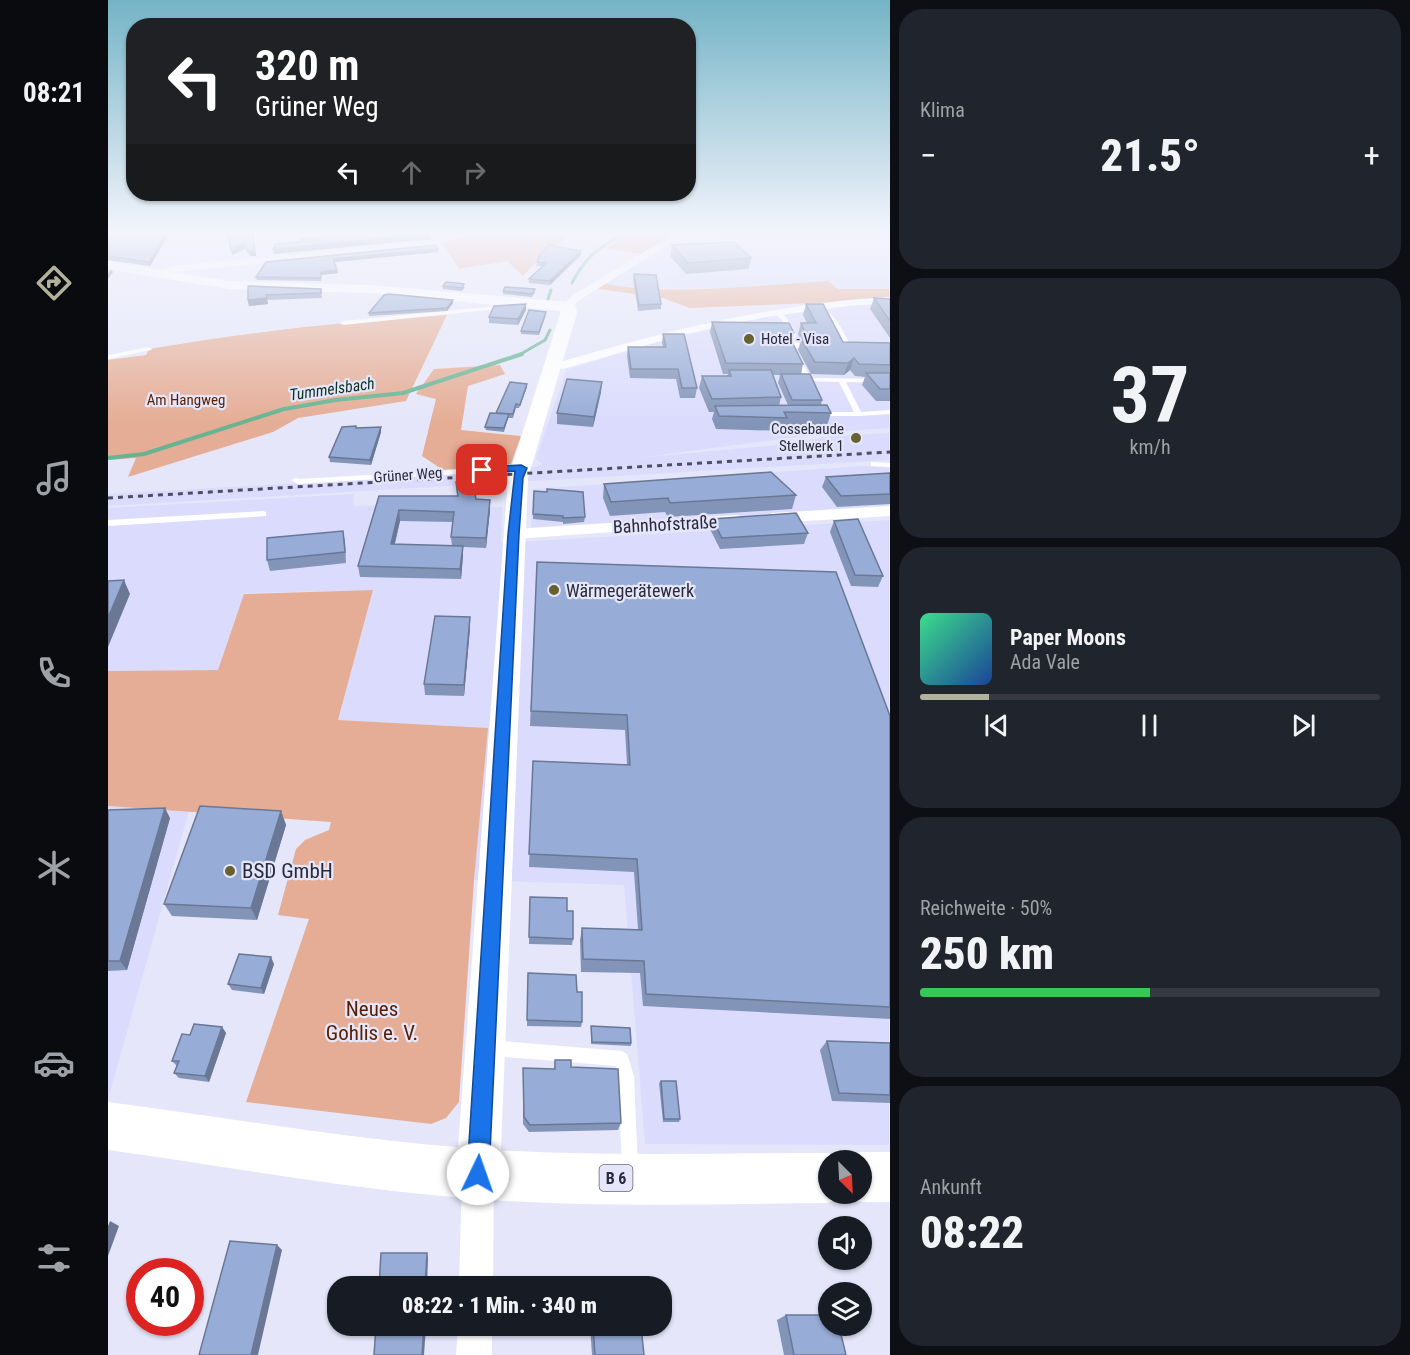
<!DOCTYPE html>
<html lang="de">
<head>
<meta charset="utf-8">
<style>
	:root { --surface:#171b24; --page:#20242c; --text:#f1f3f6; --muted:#9ea1a6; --line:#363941; --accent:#b2b19c }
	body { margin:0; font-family:"Roboto Condensed",sans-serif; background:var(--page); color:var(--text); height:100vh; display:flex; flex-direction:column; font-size:22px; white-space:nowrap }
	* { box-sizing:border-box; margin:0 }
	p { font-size:20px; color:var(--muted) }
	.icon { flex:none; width:33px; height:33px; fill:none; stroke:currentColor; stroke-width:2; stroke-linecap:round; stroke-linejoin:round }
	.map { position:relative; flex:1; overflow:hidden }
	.sheet { display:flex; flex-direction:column; gap:9px; padding:9px; background:#0d0f14; width:520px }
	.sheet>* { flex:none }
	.guide { position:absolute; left:18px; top:18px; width:570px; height:183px; border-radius:24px; box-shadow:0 2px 4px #0004; background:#202124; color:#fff; overflow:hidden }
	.needle { width:39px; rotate:156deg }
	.controls { position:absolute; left:710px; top:1150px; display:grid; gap:12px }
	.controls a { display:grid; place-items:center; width:54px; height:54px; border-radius:50%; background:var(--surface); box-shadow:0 2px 4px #0004; font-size:30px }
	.speed { position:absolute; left:18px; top:1258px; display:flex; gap:12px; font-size:30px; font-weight:700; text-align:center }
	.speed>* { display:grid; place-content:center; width:78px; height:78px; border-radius:50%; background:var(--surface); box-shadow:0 2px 4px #0004; line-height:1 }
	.speed .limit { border:9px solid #d22; background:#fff; color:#111 }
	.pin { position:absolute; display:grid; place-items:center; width:51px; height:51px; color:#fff; margin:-26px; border-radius:12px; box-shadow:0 3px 9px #0006 }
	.me { position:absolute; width:66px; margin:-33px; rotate:3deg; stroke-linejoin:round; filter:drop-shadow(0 0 4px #0008) }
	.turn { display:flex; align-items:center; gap:21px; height:126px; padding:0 30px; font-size:27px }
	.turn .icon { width:78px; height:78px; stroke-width:2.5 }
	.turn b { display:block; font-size:42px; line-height:51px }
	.lanes { display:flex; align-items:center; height:57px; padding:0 30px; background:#0003; justify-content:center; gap:30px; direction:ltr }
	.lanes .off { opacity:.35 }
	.big { font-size:45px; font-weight:800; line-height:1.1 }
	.sheet .widget { flex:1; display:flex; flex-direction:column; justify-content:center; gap:9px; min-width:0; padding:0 21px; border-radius:24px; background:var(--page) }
	.sheet .dial { align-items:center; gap:0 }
	.dial b { font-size:78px; line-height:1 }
	.song { display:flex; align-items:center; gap:18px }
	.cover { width:72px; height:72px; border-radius:9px; background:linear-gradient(135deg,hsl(150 70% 55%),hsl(220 70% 35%)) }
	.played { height:6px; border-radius:3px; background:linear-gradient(90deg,var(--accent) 15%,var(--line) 15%) }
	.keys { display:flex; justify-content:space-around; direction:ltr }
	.heat { display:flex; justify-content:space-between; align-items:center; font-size:33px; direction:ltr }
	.charge { height:9px; border-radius:4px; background:linear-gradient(90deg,#34c759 50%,var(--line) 0) }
	.trip { position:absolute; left:219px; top:1276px; width:345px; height:60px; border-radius:24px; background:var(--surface); box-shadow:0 2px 4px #0004; font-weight:800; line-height:60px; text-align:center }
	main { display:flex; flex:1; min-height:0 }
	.dock { display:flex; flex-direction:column; width:108px; justify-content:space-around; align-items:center; background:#090b0e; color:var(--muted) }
	.dock .icon { width:42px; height:42px }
	.dock .active { color:var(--accent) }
	.dock b { font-size:27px; color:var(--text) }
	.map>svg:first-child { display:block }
</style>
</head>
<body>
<main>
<nav class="dock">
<b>08:21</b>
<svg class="icon active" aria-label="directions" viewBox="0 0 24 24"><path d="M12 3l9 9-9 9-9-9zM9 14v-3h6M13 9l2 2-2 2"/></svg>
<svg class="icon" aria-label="music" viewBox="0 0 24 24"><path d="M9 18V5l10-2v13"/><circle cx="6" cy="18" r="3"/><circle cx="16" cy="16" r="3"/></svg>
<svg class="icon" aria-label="phone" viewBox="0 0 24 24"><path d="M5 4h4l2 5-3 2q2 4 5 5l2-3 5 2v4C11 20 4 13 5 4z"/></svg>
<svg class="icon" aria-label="climate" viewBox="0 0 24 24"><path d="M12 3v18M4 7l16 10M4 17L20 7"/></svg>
<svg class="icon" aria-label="car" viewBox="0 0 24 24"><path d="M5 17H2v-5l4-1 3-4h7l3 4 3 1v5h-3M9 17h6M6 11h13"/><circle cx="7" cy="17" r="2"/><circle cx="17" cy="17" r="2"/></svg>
<svg class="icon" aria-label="filters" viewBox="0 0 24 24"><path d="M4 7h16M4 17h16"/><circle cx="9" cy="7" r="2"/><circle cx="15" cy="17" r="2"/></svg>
</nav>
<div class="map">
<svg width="782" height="1355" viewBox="0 0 782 1355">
	<rect width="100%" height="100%" fill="#e5e6f9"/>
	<g fill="#dbdcfd">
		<path d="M611,233H781V289L568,288L524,287L492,283L557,242L613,236Z"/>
		<path d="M781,300V428L726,432L529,458L669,445L725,436L781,433V460L0,506V494L371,473L426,467L434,464L428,459L458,370L550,341L660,317Z"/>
		<path d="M756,466L781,468V505L584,520L423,528L425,489Z"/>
		<path d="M246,494L245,506L338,503L346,506L394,507L393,543L781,520V1145L537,1144L516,885L366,880L379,728L230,720L265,590L137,593L111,670L0,671V508Z"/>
		<path d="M0,806L81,811L0,1099Z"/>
	</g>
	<g fill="#e5ad95">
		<path d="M358,233H461L451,245H444L415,276L399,261L351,269L334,242L360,236Z"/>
		<path d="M521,233H569L533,254L498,248Z"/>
		<path d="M720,281L730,289H781L782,300L582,308L555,298L484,288L492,283C566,297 645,285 720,281Z"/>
		<path d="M339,315L298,401L190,418L165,432L20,477L28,458L0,460V360L38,355L41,349C139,332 240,321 339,315Z"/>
		<path d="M392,365L397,374L360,386L353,430L413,436L403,464L335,470L314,456L328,399L308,394L326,369Z"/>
		<path d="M265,590L230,720L380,728L366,880L351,1102L338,1118L323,1124L138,1102L201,919L170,915L188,849L197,840L221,830L223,822L0,806V671L110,670L136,594Z"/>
	</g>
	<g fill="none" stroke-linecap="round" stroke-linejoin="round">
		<g stroke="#67b392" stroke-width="3">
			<path d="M464,283C478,256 491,247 518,233"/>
			<path d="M440,299L443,290"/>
			<path d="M411,355L437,340L442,330"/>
		</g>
		<path stroke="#67b392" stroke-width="4" d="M0,458L36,454L176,409L228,400L295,393L414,354"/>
		<g fill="#fff" fill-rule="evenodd">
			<path d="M398,305L400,306V308L235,325L232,323L235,321Z"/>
			<path d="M708,308C727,309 735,332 743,346L742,347H738L721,318L708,310Z"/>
			<path d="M666,311C682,313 687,334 693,347L692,348H682V346L686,345L674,320L666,313Z"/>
			<path d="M41,347L44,349L43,350L0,359V355Z"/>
			<path d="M688,354L691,356L703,378L782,379V383L738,382L753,412L782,410V414L751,416H706V412H746L731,382L699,381L685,356Z"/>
			<path d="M763,462L782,463V467L763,466Z"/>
			<path d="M413,466H416V470L190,484L183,480L187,478L192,479Z"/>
			<path d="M155,511L158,512V516L0,526V520Z"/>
			<path d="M383,1040L514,1051L519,1054L526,1076L530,1167L528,1173L522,1175L516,1173L514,1167L510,1076L508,1066L383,1056L378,1053L375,1048L378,1043Z"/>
		</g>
		<g fill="#fff" fill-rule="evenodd">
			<path d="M567,233H579L470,301L464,309H456L455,307L462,297Z"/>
			<path d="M324,241L329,244L327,246L65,272L50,276L45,273L65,266Z"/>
			<path d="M782,297V303L740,306L657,317L578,334L455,369L441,367L439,364L441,361H455C562,330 669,303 782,297Z"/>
			<path d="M782,506V516L664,523L656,518L664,513Z"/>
			<path d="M629,515L635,517L637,520L635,523L405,539L397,534L405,529Z"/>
			<path d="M370,1158L381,1163L386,1174L385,1287H351L354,1174L359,1163Z"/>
			<path d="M350,1326H384V1355H348Z"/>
		</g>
		<path fill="#fff" fill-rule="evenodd" d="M0,261L121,281L260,285L460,302L468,307L469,313L420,478L392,1174L385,1189L370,1196L355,1189L348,1174L400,478L453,311L260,293L121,289L0,269Z"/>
		<path fill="#fff" fill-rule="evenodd" d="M0,1102C123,1118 246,1140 370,1149C486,1157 603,1153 720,1153L735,1159L753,1152H782V1202H753L738,1196L720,1203C603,1204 486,1208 370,1199C246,1190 123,1167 0,1150ZM720,1161H753V1194H720Z"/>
		<path stroke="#4e4e61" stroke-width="3" stroke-dasharray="5 5" stroke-linecap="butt" d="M0,498L782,452"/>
	</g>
	<g fill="#8294b8" fill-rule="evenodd">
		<path d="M0,233H62L42,266L0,260Z"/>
		<path d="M119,233H145L148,256H142L137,249L124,255Z"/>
		<path d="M564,245L643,258L641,269L578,274L562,256Z"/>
		<path d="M330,252L226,262L230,273L213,275V281L149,280L148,277L158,262Z"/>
		<path d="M473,255L442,285L421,283V279L434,266H428L429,262Z"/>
		<path d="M526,274L553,304V309L530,311L525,279Z"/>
		<path d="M140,286L213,289L214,298L159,300L160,304L141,306L140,300Z"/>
		<path d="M335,286L357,287L354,291L335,289Z"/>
		<path d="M395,291L427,292L424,297L395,294Z"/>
		<path d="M766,298L782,299V338L762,309Z"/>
		<path d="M345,300V303L339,311L261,316V313Z"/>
		<path d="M698,304L735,342L782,343V401H768L754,385L757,377L747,376L742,370L736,375L703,374L690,350L693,341L690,334L693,323H699L695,315Z"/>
		<path d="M418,310L410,325L381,323V317Z"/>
		<path d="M438,312V315L431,335L413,334V331Z"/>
		<path d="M604,322L684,340L695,364L693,374L714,400L713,405L723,413L719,426L677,425L675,431L608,429L604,419L606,412H601L591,388L594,376H619L620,374H615L602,332ZM664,375H672L670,383L680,405L671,406L673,397Z"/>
		<path d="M555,334L589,388L587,398H572L568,379L522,378L519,356L520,347H555L554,343Z"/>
		<path d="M419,384V387L411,408H408L405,418H400L396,432L378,430L377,427Z"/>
		<path d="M493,392L485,427L449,424V413Z"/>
		<path d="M273,427V432L263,465L222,462L221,457L248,428Z"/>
		<path d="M782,473V504L729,507L714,487L718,477Z"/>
		<path d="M348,482L368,499L382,500V510L378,548L355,547V556L353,579L252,577L250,566L271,496H349ZM292,521L345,522L343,537L344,546L287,544Z"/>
		<path d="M496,484L688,495L684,509L560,517L557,512L502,516L495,498Z"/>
		<path d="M426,491L477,517L476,522L455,524V522L425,519Z"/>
		<path d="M604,519L700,533L696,544L612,549L602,529Z"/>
		<path d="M726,521L775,576L770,587L743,586L722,532Z"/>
		<path d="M235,531L238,563L162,571L159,560Z"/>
		<path d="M429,562L782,716V1019L535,1006L532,973L473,972L472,940L474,928L530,929L526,872L421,867L425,761L519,765L517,730L422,726Z"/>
		<path d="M362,617V628L356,696L317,695L316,684Z"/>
		<path d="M0,810L62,818L19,970L0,971Z"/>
		<path d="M173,811L178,825L149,920L64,916L56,904Z"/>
		<path d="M422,897L459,911L465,939L464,945L421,944Z"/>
		<path d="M166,964L156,994L124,990L120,984Z"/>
		<path d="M420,973L469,992L474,1022L473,1027L419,1026Z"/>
		<path d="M483,1026L523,1043V1046L483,1044Z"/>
		<path d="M114,1027L118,1033L101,1082L71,1078L66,1073L69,1066L64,1061Z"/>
		<path d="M719,1041L782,1043V1103L724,1101L712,1050Z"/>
		<path d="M447,1060L463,1067L513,1123L510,1130L421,1132L415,1124V1068L446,1069Z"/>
		<path d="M553,1081L572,1119L571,1122H555L551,1083Z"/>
		<path d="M678,1315L738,1355H676L669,1320Z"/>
		<path d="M409,1326L436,1334V1335L410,1336Z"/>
		<path d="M482,1326H533L536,1355H484Z"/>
	</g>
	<g fill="#6a7896">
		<path d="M59,233H62L42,266L41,262Z"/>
		<path d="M145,233L148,256H142L141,251Z"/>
		<path d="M322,234L323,239L166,254L165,249Z"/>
		<path d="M136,244L137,249L124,255L123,250Z"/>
		<path d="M330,249V252L226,262L225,259Z"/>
		<path d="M473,251V255L442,285V281Z"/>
		<path d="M3,269L5,272L0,279V274Z"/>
		<path d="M229,270L230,273L213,275V272Z"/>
		<path d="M159,298L160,304L141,306L140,300Z"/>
		<path d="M345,300V303L339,311V308Z"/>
		<path d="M418,304V310L410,325V319Z"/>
		<path d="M746,358L742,370L736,375L740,363Z"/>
		<path d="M494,382L493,392L485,427L486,417Z"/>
		<path d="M419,384V387L411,408Z"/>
		<path d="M273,427V432L263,465L262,460Z"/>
		<path d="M382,500V510L378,548V538Z"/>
		<path d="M291,510L292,521L284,554L283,544Z"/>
		<path d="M235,531L237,542L238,563L237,552Z"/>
		<path d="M355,546V556L353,579L352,569Z"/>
		<path d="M16,580L22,594L0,647V618Z"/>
		<path d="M362,617V628L356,696V685Z"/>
		<path d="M57,808L62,818L19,970L12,961Z"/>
		<path d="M173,811L178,825L149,920L143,908Z"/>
		<path d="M163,957L166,964L156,994L153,988Z"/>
		<path d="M114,1027L118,1033L101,1082L97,1076Z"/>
		<path d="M2,1221L11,1226L0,1256V1226Z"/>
		<path d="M169,1245L174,1250L150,1355H143Z"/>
		<path d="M319,1253L320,1258L319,1287H317Z"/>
		<path d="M316,1326H318L316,1355H314Z"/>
	</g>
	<g fill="#97acd6" stroke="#6a7896" stroke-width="1.5">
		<path d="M0,233H59L41,262L0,256Z"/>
		<path d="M119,233H145L147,250L141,251L136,244L123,250Z"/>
		<path d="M255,233L322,234L165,249L168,244L193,242L192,239L255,234Z"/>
		<path d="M626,242L643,258L580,263L564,245Z"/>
		<path d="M328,245L330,249L225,259L229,270L213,272V278L148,277L158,262Z"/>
		<path d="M441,245L473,251L442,281L421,279L438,263L429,262L433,253Z"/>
		<path d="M526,274L548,275L553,304L531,305Z"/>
		<path d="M338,282L356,284L354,288L335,286Z"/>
		<path d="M140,286L213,289V293L158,295L159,298L140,300Z"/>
		<path d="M397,287L427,289L424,294L395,291Z"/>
		<path d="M281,294L345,300L339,308L261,313L276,295Z"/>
		<path d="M766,298L782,299V321Z"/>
		<path d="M418,304L410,319L381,317L386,306Z"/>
		<path d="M698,304H715L735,342L782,343V365L751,364L746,358L740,363L707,362L693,339L698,336L693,323H708Z"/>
		<path d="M421,310L438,312L431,332L413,331Z"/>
		<path d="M604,322L681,323L686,333L683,335L684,342L695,364L618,363Z"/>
		<path d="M555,334H576L589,388H574L570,369H523L520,347H558Z"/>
		<path d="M621,370H663L673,397L604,399L594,376H623Z"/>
		<path d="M758,373H782V389H772Z"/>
		<path d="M673,374H702L714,400H684Z"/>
		<path d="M459,379L494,382L486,417L449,413Z"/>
		<path d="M402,382L419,384L412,405L408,404L405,414L388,413Z"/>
		<path d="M719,405L723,413L676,412L679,418L611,416L607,406Z"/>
		<path d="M382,413L401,414L396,428L377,427Z"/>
		<path d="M248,426V428L273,427L262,460L221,457L234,427Z"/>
		<path d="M663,472L688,495L562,503L560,498L503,502L496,484Z"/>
		<path d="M782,473V494L733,496L718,477Z"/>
		<path d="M365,481L368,499L382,500L378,538L343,537L346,512L291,510L283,544L355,546L352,569L250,566L271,496H350L348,482Z"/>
		<path d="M439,489L475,492L477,517L455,518V516L425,514L426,491L439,492Z"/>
		<path d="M688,513L700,533L614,538L604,519Z"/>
		<path d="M750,519L775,576L747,575L726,521Z"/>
		<path d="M235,531L237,552L159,560V538Z"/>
		<path d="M429,562L728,572L782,716V1007L538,994L536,961L475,959L474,928L534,930L529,859L421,854L425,761L522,765L519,715L423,711Z"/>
		<path d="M16,580L0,618V581Z"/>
		<path d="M327,616L362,617L356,685L316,684Z"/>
		<path d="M92,806L173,811L143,908L56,904Z"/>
		<path d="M57,808L12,961H0V810Z"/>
		<path d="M422,897L459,898V911H465V939L421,937Z"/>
		<path d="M131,954L163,957L153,988L120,984Z"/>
		<path d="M420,973L468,975L469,992H474V1022L419,1020Z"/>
		<path d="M86,1024L114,1027L97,1076L66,1073L71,1061H64L74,1034L82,1035Z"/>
		<path d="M483,1026L522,1028L523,1043L484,1042Z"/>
		<path d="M719,1041L782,1043V1095L731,1093Z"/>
		<path d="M447,1060H463V1067L510,1069L513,1123L422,1125L416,1117L415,1068L447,1069Z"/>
		<path d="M553,1081H568L572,1119H556Z"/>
		<path d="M122,1241L169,1245L143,1355H91Z"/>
		<path d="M273,1253H319L317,1287H271Z"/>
		<path d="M678,1315H720V1326H731L738,1355H686Z"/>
		<path d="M268,1326H316L314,1355H266Z"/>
		<path d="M410,1326H436V1334L410,1335Z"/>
		<path d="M485,1326H533L536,1355H487Z"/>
	</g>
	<linearGradient id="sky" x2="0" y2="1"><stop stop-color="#74b4c6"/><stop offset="0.55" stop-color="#f3f4fc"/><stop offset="1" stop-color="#f3f4fc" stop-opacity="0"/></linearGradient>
	<rect width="782" height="423" fill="url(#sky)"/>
	<path fill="#1a73e8" stroke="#114b97" stroke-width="1.5" d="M413,465L419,468L415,478L411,534L381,1174L378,1182L370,1185L362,1182L359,1174L400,534L407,471L374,473L369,470L374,467Z"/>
	<g fill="#66612e" stroke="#e5e6f9" stroke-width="2">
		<circle cx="641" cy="339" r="6"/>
		<circle cx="748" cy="438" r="6"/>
		<circle cx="446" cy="590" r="6"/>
		<circle cx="122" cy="871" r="6"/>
	</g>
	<g text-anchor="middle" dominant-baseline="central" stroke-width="4.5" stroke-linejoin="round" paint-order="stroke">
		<g font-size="15" fill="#2a2a3d" stroke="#e5e6f9" text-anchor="start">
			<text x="653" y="339">Hotel - Visa</text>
			<text x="736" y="429" text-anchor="end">Cossebaude<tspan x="736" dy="17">Stellwerk 1</tspan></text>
		</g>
		<g font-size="15" fill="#591e00" stroke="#e5e6f9">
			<text x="78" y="400">Am Hangweg</text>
		</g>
		<g font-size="15" fill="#2a2a3d" stroke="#e5e6f9">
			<text transform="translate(300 475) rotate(-4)">Grüner Weg</text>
		</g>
		<g font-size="16" font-style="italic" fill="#0f3224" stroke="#e5e6f9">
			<text transform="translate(224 389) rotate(-8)">Tummelsbach</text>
		</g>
		<rect fill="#e5e6f9" stroke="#626275" stroke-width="1.5" x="491.5" y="1165" width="33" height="26" rx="4.5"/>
		<g font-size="16" font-weight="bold" fill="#2a2a3d">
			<text x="508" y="1178">B 6</text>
		</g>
		<g font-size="18" fill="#2a2a3d" stroke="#e5e6f9">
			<text transform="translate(557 524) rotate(-3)">Bahnhofstraße</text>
		</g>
		<g font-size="18" fill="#2a2a3d" stroke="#e5e6f9" text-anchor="start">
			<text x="458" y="590">Wärmegerätewerk</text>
		</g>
		<g font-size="21" fill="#2a2a3d" stroke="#e5e6f9" text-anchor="start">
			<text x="134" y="871">BSD GmbH</text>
		</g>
		<g font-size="21" fill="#591e00" stroke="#e5e6f9">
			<text x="264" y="1009">Neues<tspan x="264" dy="24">Gohlis e. V.</tspan></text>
		</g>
	</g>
</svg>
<div class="controls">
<a><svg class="needle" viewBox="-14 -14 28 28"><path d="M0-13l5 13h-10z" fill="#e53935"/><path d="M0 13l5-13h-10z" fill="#9ea1a6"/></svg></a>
<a><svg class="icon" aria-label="sound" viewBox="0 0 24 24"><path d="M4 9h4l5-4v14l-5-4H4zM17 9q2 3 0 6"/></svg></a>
<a><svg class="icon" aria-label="layers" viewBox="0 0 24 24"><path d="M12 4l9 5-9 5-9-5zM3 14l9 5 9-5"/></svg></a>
</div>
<div class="speed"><div class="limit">40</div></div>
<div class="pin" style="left:374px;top:470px;background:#d93025"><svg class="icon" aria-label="arrive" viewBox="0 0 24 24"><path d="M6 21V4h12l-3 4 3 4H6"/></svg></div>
<svg class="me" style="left:370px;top:1174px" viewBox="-20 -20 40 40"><circle r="19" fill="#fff"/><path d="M0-13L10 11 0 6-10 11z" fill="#1a73e8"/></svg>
<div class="trip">08:22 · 1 Min. · 340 m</div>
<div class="guide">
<div class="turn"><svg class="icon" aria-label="left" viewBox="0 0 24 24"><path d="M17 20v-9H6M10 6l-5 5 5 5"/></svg><div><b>320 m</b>Grüner Weg</div></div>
<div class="lanes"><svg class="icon" aria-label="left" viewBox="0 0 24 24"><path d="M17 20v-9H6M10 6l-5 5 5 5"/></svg><svg class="icon off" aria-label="ahead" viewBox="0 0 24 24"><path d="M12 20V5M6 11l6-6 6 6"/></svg><svg class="icon off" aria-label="right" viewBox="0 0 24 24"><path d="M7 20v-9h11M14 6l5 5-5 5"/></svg></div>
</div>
</div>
<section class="sheet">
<div class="widget"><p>Klima</p>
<div class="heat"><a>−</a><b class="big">21.5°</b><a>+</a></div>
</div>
<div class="widget dial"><b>37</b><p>km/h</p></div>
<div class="widget">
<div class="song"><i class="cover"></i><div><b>Paper Moons</b><p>Ada Vale</p></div></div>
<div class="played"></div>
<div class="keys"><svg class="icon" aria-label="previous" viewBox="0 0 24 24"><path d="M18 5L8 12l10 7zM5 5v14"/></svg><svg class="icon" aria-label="pause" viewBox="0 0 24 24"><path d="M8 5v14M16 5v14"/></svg><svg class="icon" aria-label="next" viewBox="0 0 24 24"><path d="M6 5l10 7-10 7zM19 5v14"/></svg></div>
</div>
<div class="widget"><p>Reichweite · 50%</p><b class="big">250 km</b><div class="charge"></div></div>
<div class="widget"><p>Ankunft</p><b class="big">08:22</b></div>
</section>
</main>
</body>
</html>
